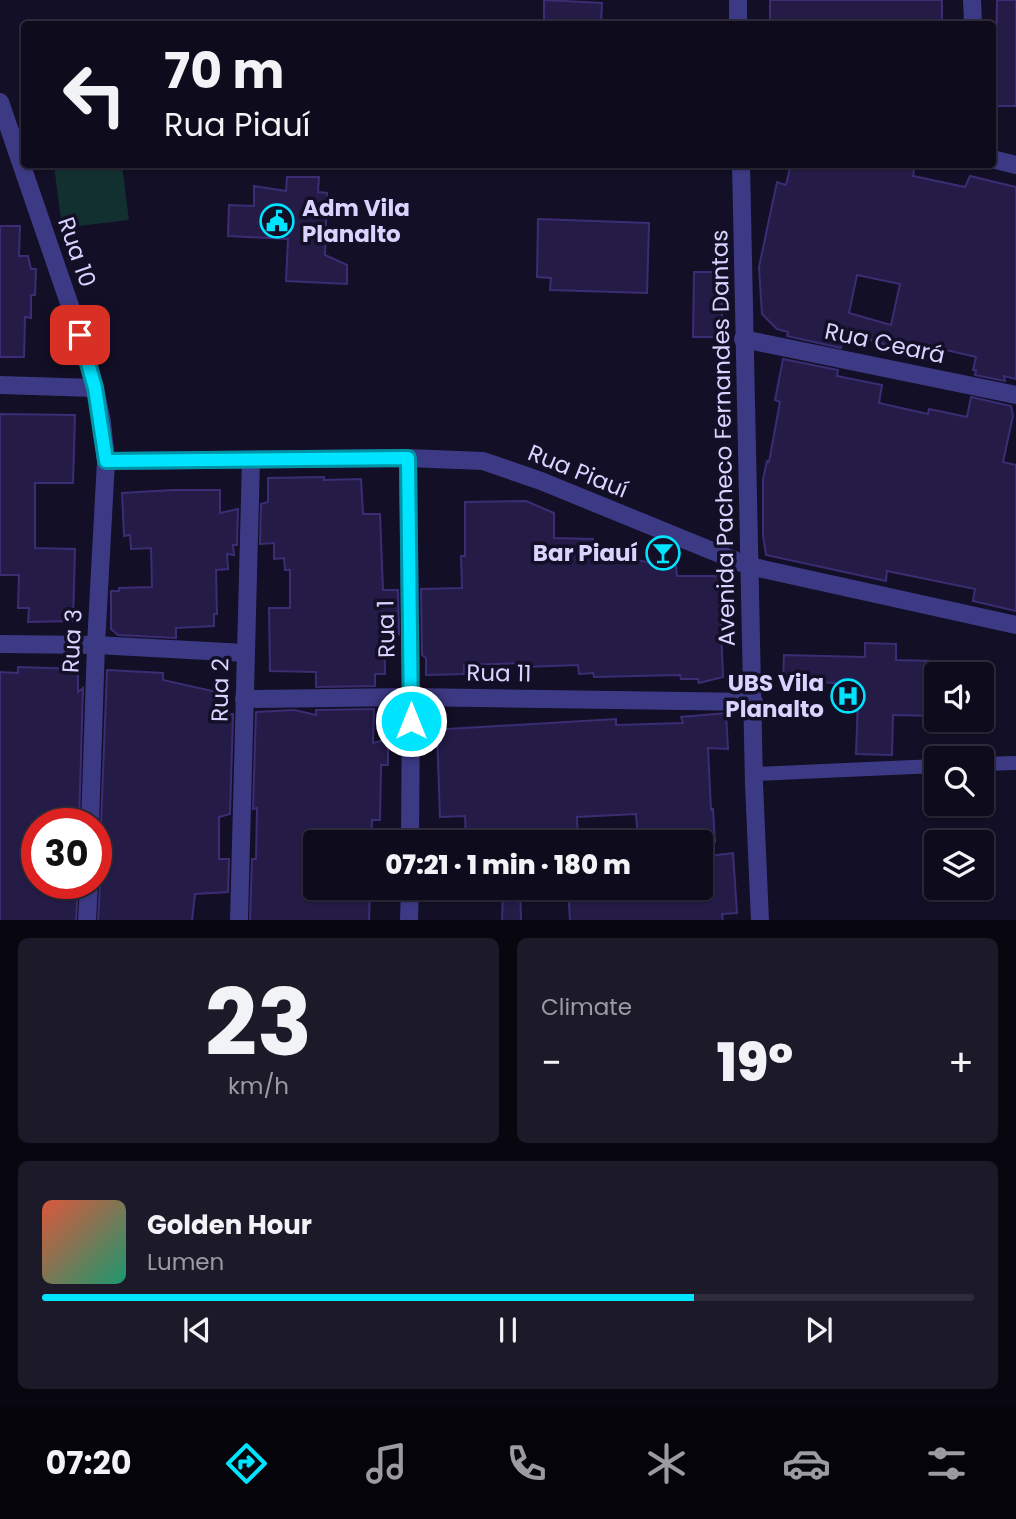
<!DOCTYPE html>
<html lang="en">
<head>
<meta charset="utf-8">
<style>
	:root { --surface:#0e0b1c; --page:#1c1929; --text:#f1f3f6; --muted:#9b9ba3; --line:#2e2b3b; --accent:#00e5ff }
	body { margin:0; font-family:Poppins,sans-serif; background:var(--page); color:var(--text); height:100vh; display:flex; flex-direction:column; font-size:26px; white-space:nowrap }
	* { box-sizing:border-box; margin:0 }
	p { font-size:23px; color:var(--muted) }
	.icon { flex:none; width:38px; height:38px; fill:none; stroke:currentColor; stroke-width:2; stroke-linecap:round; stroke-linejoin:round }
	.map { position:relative; height:920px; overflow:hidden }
	.details { display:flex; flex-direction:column; gap:18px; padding:18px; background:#08060f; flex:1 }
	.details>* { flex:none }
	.banner { position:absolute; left:21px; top:21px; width:975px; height:147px; border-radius:7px; box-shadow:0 2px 5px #0004,0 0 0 2px var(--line); background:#0e0b1c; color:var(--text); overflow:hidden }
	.controls { position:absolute; left:924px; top:662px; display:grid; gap:14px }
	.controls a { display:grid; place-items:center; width:70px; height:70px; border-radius:7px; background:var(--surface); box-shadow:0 2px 5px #0004,0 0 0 2px var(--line); font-size:35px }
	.speed { position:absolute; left:21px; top:808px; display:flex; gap:14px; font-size:35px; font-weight:700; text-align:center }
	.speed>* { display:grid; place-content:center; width:91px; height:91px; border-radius:50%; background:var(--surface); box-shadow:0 2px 5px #0004,0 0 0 2px var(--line); line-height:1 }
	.speed .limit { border:10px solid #d22; background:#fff; color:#111 }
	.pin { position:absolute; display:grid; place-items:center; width:60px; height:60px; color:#fff; margin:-30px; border-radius:14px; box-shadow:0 4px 10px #0006 }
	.me { position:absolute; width:77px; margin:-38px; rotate:0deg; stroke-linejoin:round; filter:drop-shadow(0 0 5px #0008) }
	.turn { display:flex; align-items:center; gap:24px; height:147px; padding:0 28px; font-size:32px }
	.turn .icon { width:91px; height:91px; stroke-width:2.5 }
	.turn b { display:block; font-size:49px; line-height:60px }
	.big { font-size:52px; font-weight:800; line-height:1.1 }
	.details .widget { flex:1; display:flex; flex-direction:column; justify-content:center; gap:10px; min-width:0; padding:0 24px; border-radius:10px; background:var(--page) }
	.details .dial { align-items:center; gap:0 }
	.dial b { font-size:91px; line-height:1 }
	.song { display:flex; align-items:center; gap:21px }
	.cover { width:84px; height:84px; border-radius:10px; background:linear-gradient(135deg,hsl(10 70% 55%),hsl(160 70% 35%)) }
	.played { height:7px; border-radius:4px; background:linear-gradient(90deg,var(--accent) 70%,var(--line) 70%) }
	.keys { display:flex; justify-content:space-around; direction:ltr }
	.heat { display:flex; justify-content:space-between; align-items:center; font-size:38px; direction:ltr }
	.details .tiles { flex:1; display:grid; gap:18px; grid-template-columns:1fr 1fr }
	.widget:last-child { grid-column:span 2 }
	.trip { position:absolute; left:303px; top:830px; width:410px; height:70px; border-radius:7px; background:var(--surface); box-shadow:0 2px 5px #0004,0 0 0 2px var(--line); font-weight:800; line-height:70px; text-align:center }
	.menu { display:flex; height:112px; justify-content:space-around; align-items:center; background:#06040b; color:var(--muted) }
	.menu .icon { width:49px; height:49px }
	.menu .active { color:var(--accent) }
	.menu b { font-size:32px; color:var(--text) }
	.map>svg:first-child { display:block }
</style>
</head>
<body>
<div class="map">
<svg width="1016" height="921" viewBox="0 0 1016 921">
	<rect width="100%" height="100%" fill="#130f26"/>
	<path fill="#12302f" d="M54,165H122L129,220L62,228Z"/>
	<g fill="#241b47" stroke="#3b2d73" stroke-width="2" fill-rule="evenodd">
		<path d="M544,0L602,3L601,24H544Z"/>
		<rect x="770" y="0" width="172" height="24"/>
		<path d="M997,0H1016V106H992V61H996Z"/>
		<path d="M791,164H915L913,176L965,187L970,176L1016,187V379L1004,376L1005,381L975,375L976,370H973L976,357L933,347L930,360L886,350L887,345L844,332L841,348L787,336L788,332L777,329L762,314L759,267L777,182L786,185ZM857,275L900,284L891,325L849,313Z"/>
		<path d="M287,177H319L318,192L327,193L325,255L347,265V284L286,281L288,239L228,236L229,205L254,206V186L286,191Z"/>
		<path d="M538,219L649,223L647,293L550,290L551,278L537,277Z"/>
		<path d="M0,226H20L19,256H28L31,269H36L35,295H31V318L25,317L24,357H0Z"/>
		<path d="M694,272H722V337H693Z"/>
		<path d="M783,359L838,370L837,376L882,385L879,403L928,414L929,409L967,417L971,397L1011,406L1013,416L1003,462L1016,465V611L973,601L975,589L887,571L886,581L766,555L763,535V479L767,461L769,462L780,402L775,400Z"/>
		<path d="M0,414L75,415L73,483H35V548L75,549L73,621L28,622L29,608H18L19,575H0Z"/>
		<path d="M324,477V480L361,479L363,514H380L383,590H398L399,634L384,620L385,674H375V686L316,687V672L270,671L269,608H290V570H285L284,558L274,559V543L260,544L261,504L268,502V478Z"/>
		<path d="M173,490H220V513L238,509L237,545H233L234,555L227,554L228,569L216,570L217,614H214V626L176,628V638L118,635L111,629V591H119V588L152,587L151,548L131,549L130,535L124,536L122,493Z"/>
		<path d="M526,501L554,513V538L593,539V547L634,549V560L676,566L677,576H719L723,677L699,683L698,679H681L680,675L594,677L593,673L579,674L578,665L524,667V663L464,665V674L426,675V658L422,655L421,589L462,588L461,556H465V502Z"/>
		<path d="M865,643L896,644V660L936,661V716L893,715L892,755L856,754L858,698L834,697L835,683L783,680L784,655L865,657Z"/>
		<path d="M18,667L78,669V692L83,688L79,824H37V884H78L76,921H0V672L18,673Z"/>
		<path d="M107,670L163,673V680L221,693L220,715L233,714L230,814L219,817V859H229L228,892L195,894L192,921H98L100,885L96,875V833L101,824Z"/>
		<path d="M374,709L373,743L388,739V765H381L380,820H372L371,842H315L313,847V887H370L369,921H250L252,859H256L257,808L253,809L256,712L294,710L316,715V710Z"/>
		<path d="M726,713L728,749L708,748L711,810L713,809L715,842H638L636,814L577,817L578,842H466L465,816L440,817L437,734L447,729L616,719V725L683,723L681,717Z"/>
		<path d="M733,853L737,913L722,914L723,921H570L568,887H700V857Z"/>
		<path d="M503,887H520L521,921H502Z"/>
	</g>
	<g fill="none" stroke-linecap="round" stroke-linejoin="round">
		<g stroke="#3d3a85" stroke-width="14">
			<path d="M982,764L1014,763"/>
			<path d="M754,774L936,766"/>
		</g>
		<g stroke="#3d3a85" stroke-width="18">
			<path d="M738,0V24"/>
			<path d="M972,0L973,24"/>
			<path d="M0,102L80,335L95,388L102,422L106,461L96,645L90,824"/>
			<path d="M992,159L1016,165"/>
			<path d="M741,164L754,784L760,921"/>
			<path d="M743,339L1016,395"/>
			<path d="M0,385L95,388"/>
			<path d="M408,458L411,697L410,842"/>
			<path d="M106,461L408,458L483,461L541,481L749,566L1016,625"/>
			<path d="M0,644L96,645L245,653"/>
			<path d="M244,699L411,697L754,702"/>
			<path d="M87,921L89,884"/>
			<path d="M239,921L251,460"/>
			<path d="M409,921L410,887"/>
		</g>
	</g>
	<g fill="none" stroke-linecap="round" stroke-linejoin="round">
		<defs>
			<path id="route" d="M80,335L95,388L106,461L408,458L411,721"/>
		</defs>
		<use href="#route" stroke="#0095a6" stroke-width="18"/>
		<use href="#route" stroke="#00e5ff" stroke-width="12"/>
	</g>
	<defs>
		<symbol id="civic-ring" viewBox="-11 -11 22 22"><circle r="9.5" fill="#130f26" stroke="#00e5ff" stroke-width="1.5"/><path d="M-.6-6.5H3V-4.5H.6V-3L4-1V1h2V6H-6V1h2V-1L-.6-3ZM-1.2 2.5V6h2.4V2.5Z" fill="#00e5ff"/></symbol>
		<symbol id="bar-ring" viewBox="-11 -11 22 22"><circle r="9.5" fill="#130f26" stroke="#00e5ff" stroke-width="1.5"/><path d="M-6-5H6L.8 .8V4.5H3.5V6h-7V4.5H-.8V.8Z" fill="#00e5ff"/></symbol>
		<symbol id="hospital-ring" viewBox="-11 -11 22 22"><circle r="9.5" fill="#130f26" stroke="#00e5ff" stroke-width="1.5"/><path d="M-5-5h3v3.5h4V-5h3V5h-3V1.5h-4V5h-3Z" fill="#00e5ff"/></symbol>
	</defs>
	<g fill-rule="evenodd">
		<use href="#civic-ring" x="258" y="202" width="38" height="38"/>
		<use href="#bar-ring" x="644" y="534" width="38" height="38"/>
		<use href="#hospital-ring" x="829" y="677" width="38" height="38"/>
	</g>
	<g text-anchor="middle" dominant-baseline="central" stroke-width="7" stroke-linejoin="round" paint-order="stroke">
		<g font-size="23" font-weight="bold" fill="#d9d4ff" stroke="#130f26" text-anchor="end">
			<text x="302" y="208" text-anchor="start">Adm Vila<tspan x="302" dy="26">Planalto</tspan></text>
			<text x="638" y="553">Bar Piauí</text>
			<text x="824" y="683">UBS Vila<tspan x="824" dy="26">Planalto</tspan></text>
		</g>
		<g font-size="23" fill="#d9d4ff" stroke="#130f26">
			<text transform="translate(77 252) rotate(71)">Rua 10</text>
			<text transform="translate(885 343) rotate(12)">Rua Ceará</text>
			<text transform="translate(723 438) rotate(-91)">Avenida Pacheco Fernandes Dantas</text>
			<text transform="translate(578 471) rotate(22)">Rua Piauí</text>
			<text transform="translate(386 629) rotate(-91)">Rua 1</text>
			<text transform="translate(72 641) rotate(-87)">Rua 3</text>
			<text transform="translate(499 673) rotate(1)">Rua 11</text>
			<text transform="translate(220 690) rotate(-89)">Rua 2</text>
		</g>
	</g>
</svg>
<div class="controls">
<a><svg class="icon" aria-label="sound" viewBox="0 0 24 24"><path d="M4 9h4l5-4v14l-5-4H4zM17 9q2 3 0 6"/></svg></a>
<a><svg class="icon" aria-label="search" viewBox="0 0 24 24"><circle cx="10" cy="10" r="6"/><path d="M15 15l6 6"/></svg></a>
<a><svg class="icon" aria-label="layers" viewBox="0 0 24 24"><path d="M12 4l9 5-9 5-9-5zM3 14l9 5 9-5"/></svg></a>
</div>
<div class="speed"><div class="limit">30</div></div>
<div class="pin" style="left:80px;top:335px;background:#d93025"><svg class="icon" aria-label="arrive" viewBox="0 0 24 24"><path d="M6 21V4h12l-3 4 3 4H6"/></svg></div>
<svg class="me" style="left:411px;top:721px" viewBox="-20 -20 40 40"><circle r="17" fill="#00e5ff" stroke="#fff" stroke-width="3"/><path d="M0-11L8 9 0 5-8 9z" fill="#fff"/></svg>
<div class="trip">07:21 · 1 min · 180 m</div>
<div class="banner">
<div class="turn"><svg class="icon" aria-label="left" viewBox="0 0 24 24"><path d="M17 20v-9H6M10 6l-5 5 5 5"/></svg><div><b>70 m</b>Rua Piauí</div></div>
</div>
</div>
<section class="details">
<div class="tiles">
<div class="widget dial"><b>23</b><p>km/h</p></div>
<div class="widget"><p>Climate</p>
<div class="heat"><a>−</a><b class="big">19°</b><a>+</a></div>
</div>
<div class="widget">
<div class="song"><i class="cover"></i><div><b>Golden Hour</b><p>Lumen</p></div></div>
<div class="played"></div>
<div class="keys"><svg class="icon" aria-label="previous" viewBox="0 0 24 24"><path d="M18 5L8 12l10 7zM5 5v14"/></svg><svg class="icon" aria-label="pause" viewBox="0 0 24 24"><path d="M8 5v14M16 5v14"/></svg><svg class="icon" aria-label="next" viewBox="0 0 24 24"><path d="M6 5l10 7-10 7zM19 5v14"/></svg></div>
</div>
</div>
</section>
<nav class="menu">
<b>07:20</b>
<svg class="icon active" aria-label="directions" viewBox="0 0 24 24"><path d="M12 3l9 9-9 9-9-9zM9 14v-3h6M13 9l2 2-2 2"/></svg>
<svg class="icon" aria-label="music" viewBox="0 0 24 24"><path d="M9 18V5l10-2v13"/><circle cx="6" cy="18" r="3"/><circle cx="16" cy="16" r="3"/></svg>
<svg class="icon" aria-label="phone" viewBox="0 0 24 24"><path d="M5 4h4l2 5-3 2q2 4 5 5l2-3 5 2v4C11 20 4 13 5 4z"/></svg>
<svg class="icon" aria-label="climate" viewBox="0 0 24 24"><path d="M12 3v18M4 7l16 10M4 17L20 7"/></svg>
<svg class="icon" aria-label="car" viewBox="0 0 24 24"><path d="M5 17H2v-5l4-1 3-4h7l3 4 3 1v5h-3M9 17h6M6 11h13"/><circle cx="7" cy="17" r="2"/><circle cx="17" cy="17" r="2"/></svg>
<svg class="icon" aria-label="filters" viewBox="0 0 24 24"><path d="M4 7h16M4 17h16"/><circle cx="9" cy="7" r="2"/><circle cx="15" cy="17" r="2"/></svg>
</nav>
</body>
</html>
